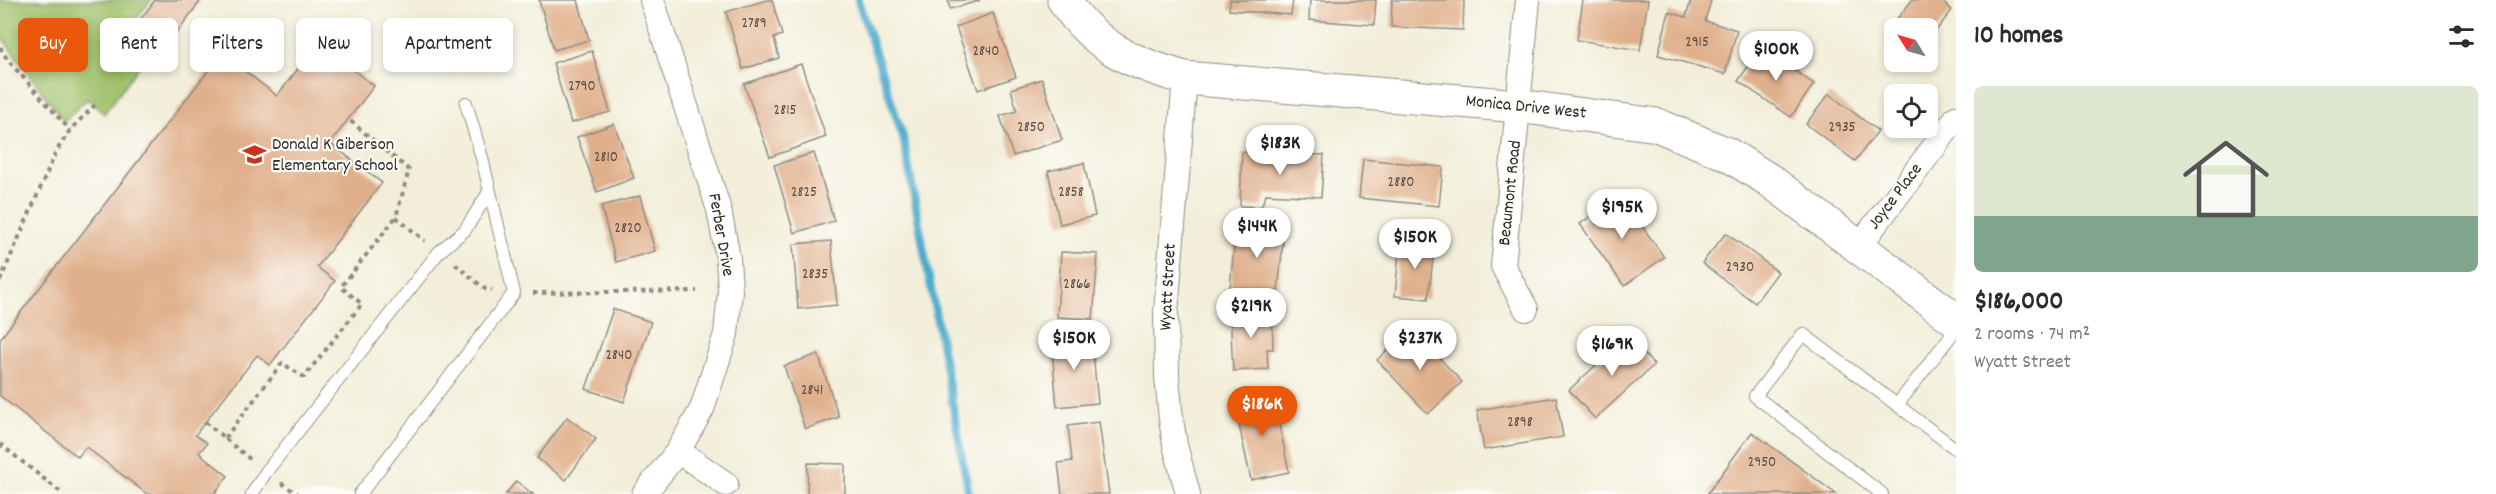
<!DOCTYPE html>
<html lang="en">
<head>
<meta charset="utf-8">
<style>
	:root { --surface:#fff; --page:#f2f2f3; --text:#2b2b33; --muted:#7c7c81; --line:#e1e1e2; --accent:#ea580c }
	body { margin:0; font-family:Dekko,sans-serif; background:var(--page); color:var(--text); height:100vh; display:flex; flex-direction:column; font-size:22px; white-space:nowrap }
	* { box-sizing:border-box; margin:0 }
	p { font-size:20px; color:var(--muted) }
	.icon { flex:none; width:33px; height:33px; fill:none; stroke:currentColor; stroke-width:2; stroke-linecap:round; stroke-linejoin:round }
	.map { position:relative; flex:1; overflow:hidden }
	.details { display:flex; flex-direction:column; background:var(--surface); width:540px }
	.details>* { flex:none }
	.banner { position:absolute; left:18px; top:18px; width:570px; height:54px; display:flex; gap:12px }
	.needle { width:39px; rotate:307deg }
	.controls { position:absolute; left:1884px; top:18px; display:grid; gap:12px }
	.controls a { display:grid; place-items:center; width:54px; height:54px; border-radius:9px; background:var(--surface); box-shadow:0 3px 9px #0003; font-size:30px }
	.price { position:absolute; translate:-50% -51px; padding:0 14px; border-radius:21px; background:#fff; color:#222; font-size:20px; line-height:39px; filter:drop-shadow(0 2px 3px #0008) }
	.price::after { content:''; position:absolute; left:50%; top:36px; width:18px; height:14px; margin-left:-9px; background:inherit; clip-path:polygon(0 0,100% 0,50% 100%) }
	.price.selected { background:var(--accent); color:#fff }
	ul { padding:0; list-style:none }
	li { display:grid; align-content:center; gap:12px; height:318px; padding:0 18px }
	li+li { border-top:2px solid var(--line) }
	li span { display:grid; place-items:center; height:186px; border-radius:9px; color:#555 }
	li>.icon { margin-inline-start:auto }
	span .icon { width:108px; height:108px; fill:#fffc; stroke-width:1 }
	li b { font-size:26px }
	h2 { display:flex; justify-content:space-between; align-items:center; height:72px; padding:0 18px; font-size:26px }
	.pill { padding:0 21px; border-radius:9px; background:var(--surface); box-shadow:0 3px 9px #0003; font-size:21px; line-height:54px }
	.pill.selected { background:var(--accent); color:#fff }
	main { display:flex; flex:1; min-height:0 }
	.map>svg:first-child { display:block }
	.green { fill:#9ebf68; stroke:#64754a; stroke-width:1.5 }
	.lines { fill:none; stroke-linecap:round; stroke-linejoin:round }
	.stream { stroke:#4daccc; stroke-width:8 }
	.building { fill:#e0b08c }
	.lane-casing { stroke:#8e8c82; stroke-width:14 }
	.street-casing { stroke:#8e8c82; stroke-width:26 }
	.secondary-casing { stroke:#8e8c82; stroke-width:35 }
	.path { stroke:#8e8c82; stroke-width:4; stroke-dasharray:4.5 4.5; stroke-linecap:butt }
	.lane { stroke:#fff; stroke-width:12 }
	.street { stroke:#fff; stroke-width:24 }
	.secondary { stroke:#fff; stroke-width:33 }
	.labels { text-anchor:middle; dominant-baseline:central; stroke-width:4.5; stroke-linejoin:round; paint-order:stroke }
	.number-label { font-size:15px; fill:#584c43 }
	.street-label { font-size:18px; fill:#2b2b2b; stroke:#fdfcf7 }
	.poi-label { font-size:18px; fill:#2b2b2b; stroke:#fdfcf7; text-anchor:start }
</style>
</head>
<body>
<main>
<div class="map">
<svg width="1956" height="494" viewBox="0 0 1956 494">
	<rect width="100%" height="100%" fill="#fdfcf7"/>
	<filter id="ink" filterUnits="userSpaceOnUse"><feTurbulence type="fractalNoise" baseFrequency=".0167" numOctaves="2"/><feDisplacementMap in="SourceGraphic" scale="12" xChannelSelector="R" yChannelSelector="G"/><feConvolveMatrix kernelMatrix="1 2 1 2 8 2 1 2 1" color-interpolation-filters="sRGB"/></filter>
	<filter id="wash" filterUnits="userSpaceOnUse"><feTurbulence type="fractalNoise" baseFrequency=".008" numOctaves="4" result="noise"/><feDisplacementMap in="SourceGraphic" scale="24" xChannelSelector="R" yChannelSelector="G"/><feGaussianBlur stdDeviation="1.35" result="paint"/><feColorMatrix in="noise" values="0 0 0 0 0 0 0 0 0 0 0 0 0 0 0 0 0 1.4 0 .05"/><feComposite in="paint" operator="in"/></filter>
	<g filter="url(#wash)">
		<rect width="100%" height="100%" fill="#f2eed9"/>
		<polygon class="green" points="0,0 151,0 119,41 144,60 104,114 87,99 64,121 0,35"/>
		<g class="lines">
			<polyline class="stream" points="858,0 903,137 969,494"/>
		</g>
		<g id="blocks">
			<g class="building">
				<polygon points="155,0 201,0 157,59 127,37"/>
				<polygon points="539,0 578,0 589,40 554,50"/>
				<polygon points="767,0 772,0 782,35 774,38 779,58 743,69 726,12"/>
				<polygon points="948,0 979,0 979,1 950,9"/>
				<polygon points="1230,0 1293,0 1291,15 1229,10"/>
				<polygon points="1310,0 1376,0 1374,25 1309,20"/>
				<polygon points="1392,0 1464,0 1463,30 1391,27"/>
				<polygon points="1583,0 1648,0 1640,50 1577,40"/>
				<polygon points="1691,0 1711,1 1705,21 1737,30 1725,74 1658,55 1669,12 1686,17"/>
				<polygon points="1912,0 1940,0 1952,10 1928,41 1928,28 1894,28 1894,41 1885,34"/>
				<polygon points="993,13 1016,77 978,90 956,27"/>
				<polygon points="318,43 374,86 330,143 382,183 317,267 335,281 270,365 257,355 195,435 207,443 199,453 228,476 214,494 147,494 86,447 78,457 0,396 0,339 222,53 277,96"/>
				<polygon points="1761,48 1814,84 1791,117 1738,81"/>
				<polygon points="592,51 610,112 571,123 553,63"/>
				<polygon points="801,64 826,137 770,157 744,84"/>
				<polygon points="1042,79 1062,140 1013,156 1000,116 1017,111 1011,89"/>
				<polygon points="1829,94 1878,131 1855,161 1806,124"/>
				<polygon points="614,124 634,178 597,192 577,137"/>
				<polygon points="1242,152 1324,155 1321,197 1266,194 1261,207 1240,206"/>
				<polygon points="814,153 834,221 794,233 774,165"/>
				<polygon points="1363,159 1443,167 1439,206 1359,198"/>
				<polygon points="1084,163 1095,216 1060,224 1048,171"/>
				<polygon points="1620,195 1664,257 1624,286 1580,224"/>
				<polygon points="640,196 655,251 616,262 601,206"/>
				<polygon points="1236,227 1284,232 1278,291 1230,287"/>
				<polygon points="1726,233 1778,272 1755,303 1702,263"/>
				<polygon points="831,241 837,305 798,309 793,244"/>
				<polygon points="1400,241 1435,244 1428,299 1395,296"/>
				<polygon points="1061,252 1098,254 1093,319 1057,317"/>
				<polygon points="613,309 651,322 624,402 586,389"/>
				<polygon points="1272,310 1273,349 1267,349 1268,369 1233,371 1230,312"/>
				<polygon points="1411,328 1462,382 1428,414 1377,360"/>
				<polygon points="1091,335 1098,403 1057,407 1051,338"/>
				<polygon points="1628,336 1654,365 1595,419 1569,390"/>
				<polygon points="818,354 839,417 805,429 784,366"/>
				<polygon points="1273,394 1289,472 1251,480 1234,402"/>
				<polygon points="1556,397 1563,437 1484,450 1477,410"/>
				<polygon points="567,417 596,439 566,480 537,458"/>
				<polygon points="1099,422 1109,494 1062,494 1058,463 1072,461 1068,426"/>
				<polygon points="1752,432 1836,494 1707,494"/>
				<polygon points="808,463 845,464 845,494 807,494"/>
				<polygon points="516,481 533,494 506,494"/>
			</g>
		</g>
	</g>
	<g filter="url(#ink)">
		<use href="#blocks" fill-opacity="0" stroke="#8e8c82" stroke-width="1.5"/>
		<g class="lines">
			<defs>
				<g id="lane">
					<polyline points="1956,329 1897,405 1956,449"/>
					<polyline points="252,494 266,472 439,252 465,230 489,192"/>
					<polyline points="360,494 514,293 482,158 466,103"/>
					<polyline points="1882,494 1755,396 1803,334 1897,405"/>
				</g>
				<g id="street">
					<polyline points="1185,78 1166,312 1167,377 1171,419 1175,445 1188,494"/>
					<polyline points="1859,246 1956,118"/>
					<polyline points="1526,309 1503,266 1528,0"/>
					<polyline points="678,451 726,484"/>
					<polyline points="644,494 678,451 702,409 726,334 730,291 728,258 719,210 652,0"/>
				</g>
				<path id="secondary" d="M1064,0C1095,48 1133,63 1185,78L1519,106L1657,125L1727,154L1769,180L1956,320"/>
			</defs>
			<use href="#lane" class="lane-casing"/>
			<use href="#street" class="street-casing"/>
			<use href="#secondary" class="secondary-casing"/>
			<g class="path">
				<polyline points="0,47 7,59 70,130"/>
				<polyline points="396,217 425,241"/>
				<polyline points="455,264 485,289 492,290"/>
				<polyline points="0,281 56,152 70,130 95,105"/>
				<polyline points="533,293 697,291"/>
				<polyline points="205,422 251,460"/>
				<polyline points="225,438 282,363 304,377 362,304 341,287 396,217 409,170 348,119"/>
				<polyline points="0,444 63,494"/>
				<polyline points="281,483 298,494"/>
			</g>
			<use href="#lane" class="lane"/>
			<use href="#street" class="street"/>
			<use href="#secondary" class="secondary"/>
		</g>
	</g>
	<defs>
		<symbol id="school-bare" viewBox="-9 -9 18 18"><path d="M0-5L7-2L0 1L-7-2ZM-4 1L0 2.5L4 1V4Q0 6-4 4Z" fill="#c8321e" stroke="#fdfcf7" stroke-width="2.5" paint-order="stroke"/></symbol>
	</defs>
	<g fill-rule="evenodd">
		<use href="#school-bare" x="238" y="138" width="33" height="33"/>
	</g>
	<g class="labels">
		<g class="number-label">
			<text x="754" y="24">2789</text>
			<text x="1697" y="43">2915</text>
			<text x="986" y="52">2840</text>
			<text x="582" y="87">2790</text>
			<text x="785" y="111">2815</text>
			<text x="1031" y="128">2850</text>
			<text x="1842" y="128">2935</text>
			<text x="606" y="158">2810</text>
			<text x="1401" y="183">2880</text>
			<text x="804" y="193">2825</text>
			<text x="1071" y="193">2858</text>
			<text x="628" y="229">2820</text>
			<text x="1740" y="268">2930</text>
			<text x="815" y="275">2835</text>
			<text x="1077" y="285">2866</text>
			<text x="619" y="356">2840</text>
			<text x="812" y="391">2841</text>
			<text x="1520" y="423">2898</text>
			<text x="1762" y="463">2950</text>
		</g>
		<g class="street-label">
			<text transform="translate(1526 108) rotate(6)">Monica Drive West</text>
			<text transform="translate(1511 193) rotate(-84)">Beaumont Road</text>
			<text transform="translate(1896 197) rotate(-53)">Joyce Place</text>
			<text transform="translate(720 235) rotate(80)">Ferber Drive</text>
			<text transform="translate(1169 287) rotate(-87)">Wyatt Street</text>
		</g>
		<g class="poi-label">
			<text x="272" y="145">Donald K Giberson<tspan x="272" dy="21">Elementary School</tspan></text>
		</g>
	</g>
</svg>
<div class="controls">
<a><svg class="needle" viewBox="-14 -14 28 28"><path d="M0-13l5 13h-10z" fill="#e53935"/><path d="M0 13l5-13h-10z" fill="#7c7c81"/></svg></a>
<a><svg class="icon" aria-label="locate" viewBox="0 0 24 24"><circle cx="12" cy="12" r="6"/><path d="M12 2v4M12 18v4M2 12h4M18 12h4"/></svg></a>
</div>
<b class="price" style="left:1776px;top:82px">$100K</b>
<b class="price" style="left:1280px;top:176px">$183K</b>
<b class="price" style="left:1622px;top:240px">$195K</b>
<b class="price" style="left:1257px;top:259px">$144K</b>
<b class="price" style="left:1415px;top:270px">$150K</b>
<b class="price" style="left:1251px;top:339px">$219K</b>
<b class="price" style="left:1074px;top:371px">$150K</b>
<b class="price" style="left:1420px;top:371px">$237K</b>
<b class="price" style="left:1612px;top:377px">$169K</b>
<b class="price selected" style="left:1262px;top:437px">$186K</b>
<div class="banner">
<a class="pill selected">Buy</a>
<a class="pill">Rent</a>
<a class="pill">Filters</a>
<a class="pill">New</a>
<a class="pill">Apartment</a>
</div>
</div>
<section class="details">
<h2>10 homes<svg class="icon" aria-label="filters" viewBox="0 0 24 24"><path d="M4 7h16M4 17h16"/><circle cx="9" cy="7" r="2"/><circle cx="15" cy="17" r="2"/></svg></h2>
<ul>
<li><span style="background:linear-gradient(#dfe7d0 70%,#7fa58c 0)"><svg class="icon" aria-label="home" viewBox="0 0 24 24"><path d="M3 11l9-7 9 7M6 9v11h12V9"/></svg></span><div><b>$186,000</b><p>2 rooms · 74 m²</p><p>Wyatt Street</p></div></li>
</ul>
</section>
</main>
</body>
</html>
